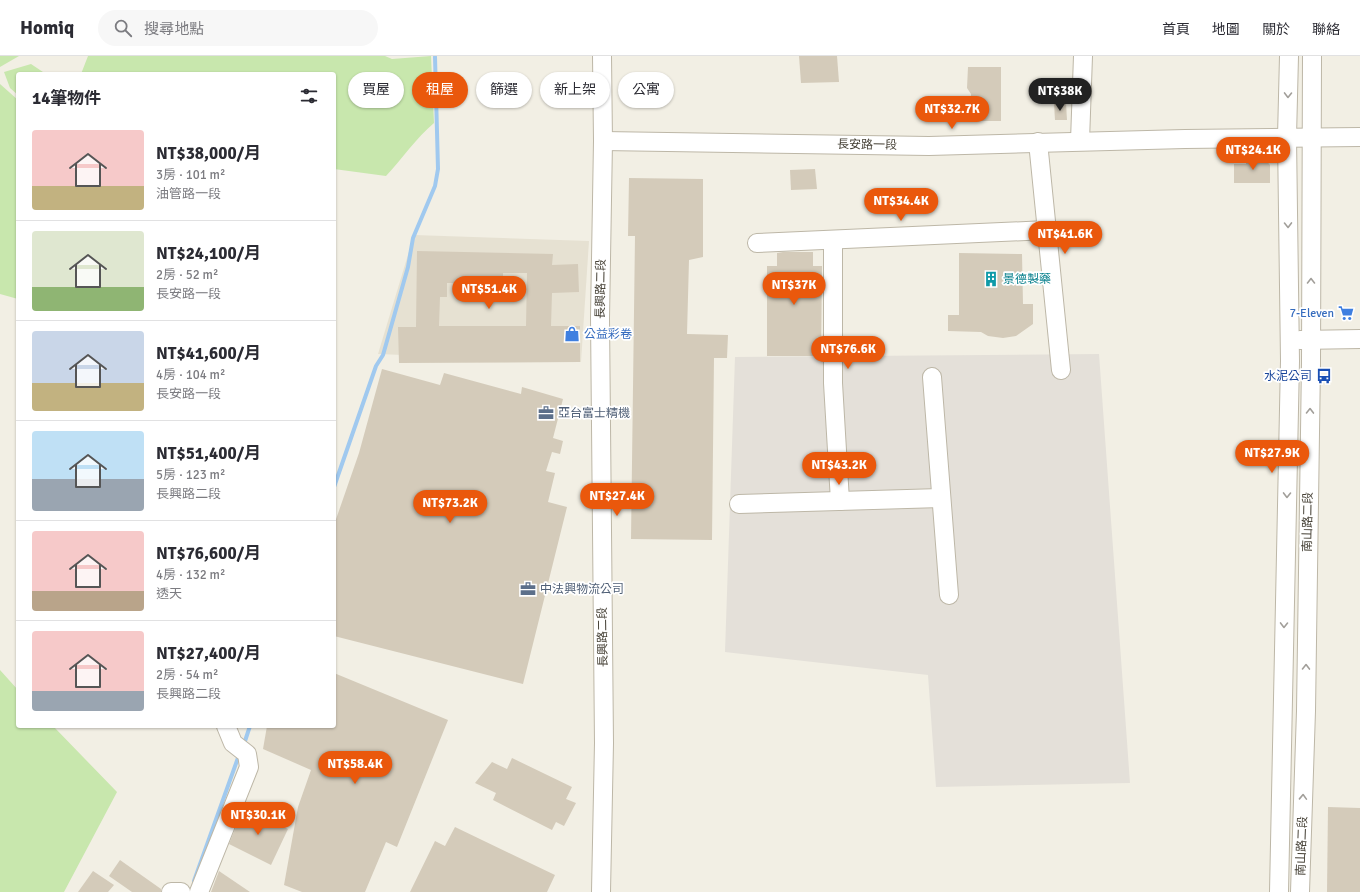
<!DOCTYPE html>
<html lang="zh-TW">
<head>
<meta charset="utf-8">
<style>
	:root { --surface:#fff; --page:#f7f7f7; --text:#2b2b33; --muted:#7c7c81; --line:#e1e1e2; --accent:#ea580c }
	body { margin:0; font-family:Signika,"Noto Sans TC",sans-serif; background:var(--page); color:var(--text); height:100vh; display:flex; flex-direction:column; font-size:15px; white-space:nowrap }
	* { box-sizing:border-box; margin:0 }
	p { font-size:13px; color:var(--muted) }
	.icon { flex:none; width:22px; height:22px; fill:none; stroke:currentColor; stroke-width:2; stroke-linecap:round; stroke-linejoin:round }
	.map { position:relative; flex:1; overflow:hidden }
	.side { position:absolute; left:16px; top:16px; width:320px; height:656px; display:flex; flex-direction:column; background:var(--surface); border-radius:4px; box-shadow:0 1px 3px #0004 }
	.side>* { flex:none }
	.top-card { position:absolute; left:348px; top:16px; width:380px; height:36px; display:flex; gap:8px }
	.price { position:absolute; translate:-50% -34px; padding:0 9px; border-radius:14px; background:var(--accent); color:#fff; font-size:13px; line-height:26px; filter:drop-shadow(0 1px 2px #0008) }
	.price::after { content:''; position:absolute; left:50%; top:24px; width:12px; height:9px; margin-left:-6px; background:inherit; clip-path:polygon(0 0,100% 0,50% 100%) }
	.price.selected { background:#222; color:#fff }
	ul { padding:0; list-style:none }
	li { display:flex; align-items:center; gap:12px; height:100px; padding:0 16px }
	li+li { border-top:1px solid var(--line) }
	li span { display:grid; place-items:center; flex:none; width:112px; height:80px; border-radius:4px; color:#555 }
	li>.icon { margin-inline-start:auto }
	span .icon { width:48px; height:48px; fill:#fffc; stroke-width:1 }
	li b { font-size:17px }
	h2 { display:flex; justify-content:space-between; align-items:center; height:48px; padding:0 16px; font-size:17px }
	.pill { padding:0 14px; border-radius:18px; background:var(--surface); box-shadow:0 1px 3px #0004; font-size:14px; line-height:36px }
	.pill.selected { background:var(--accent); color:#fff }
	header { display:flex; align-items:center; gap:24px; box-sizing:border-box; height:56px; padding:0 20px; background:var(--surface); border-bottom:1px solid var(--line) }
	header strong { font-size:19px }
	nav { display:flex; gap:22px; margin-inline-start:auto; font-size:14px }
	.search { width:280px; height:36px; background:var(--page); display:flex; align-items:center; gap:10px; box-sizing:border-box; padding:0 14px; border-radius:22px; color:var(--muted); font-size:15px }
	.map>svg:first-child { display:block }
	.residential { fill:#e6e1d2 }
	.industrial { fill:#e4e0d9 }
	.green { fill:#c8e7ad }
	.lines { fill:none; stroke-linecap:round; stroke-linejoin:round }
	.stream { stroke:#a0c9ef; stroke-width:4 }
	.building { fill:#d4cbba; fill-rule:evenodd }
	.minor-casing { stroke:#bdb7a7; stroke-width:20 }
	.minor { stroke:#fff; stroke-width:18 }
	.oneway { stroke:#a29f9a }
	.labels { text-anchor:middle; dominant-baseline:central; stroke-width:3.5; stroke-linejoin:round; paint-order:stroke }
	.street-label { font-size:12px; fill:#443f34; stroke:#fff }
	.culture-label { font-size:12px; fill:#0d838f; stroke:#fff; text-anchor:start }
	.shop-label { font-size:12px; fill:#366cbe; stroke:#fff; text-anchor:end }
	.transit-label { font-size:12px; fill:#164399; stroke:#fff; text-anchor:end }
	.service-label { font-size:12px; fill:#4e5e75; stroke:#fff; text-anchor:start }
</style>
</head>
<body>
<header>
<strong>Homiq</strong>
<div class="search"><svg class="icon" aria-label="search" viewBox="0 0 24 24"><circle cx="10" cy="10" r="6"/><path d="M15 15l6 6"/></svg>搜尋地點</div>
<nav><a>首頁</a><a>地圖</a><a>關於</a><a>聯絡</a></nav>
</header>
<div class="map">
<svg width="1360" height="836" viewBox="0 0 1360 836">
	<rect width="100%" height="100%" fill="#f2efe4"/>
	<polygon class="residential" points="414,179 589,185 581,306 378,298"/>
	<polygon class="industrial" points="1099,298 1130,727 936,731 928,619 725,596 735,301"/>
	<g class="green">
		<polygon points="0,0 19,0 0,11"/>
		<path d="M88,0H385L392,3L431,0L434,67C416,82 402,103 386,120L334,113V18H81Z"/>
		<polygon points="31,8 46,18 18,18 18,39 10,32 4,16"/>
		<polygon points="0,28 18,44 18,243 0,238"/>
		<polygon points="0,614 18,634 18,670 53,670 117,736 64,836 0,836"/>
	</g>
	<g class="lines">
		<g class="stream">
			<polyline points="334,431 376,310 383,299 408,211 413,182 435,130 438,113 435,1"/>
			<polyline points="244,688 250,670"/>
			<polyline points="194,825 239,699"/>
		</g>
	</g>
	<g class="building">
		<polygon points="799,0 837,0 839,26 801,27"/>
		<polygon points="968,11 1001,11 1001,65 971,65 971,38 967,32"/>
		<polygon points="1054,47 1066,47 1067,64 1055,64"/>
		<polygon points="1246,101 1263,101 1270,109 1270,127 1234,127 1234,108 1246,108"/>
		<polygon points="815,113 817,133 791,134 790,114"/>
		<polygon points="629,122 703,123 703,201 689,204 687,278 728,279 727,302 714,302 712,484 631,483 635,180 628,180"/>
		<path d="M417,195L553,198L552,209L578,208L579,236L552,237L551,270H580V306L399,307L398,271H416ZM503,217H527L526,270H439L440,241H447V227H474V224H503Z"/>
		<polygon points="783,196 813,196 813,210 822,210 821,300 767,300 767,210 777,210 777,197"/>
		<polygon points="959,197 1022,198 1023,248 1033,248 1033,268 1016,280 1003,282 988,280 981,276 948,275 948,259 959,259"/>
		<polygon points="382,313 440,329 444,317 521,338 522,331 563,343 553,382 563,385 560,398 552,396 546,415 555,417 548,446 567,451 523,628 334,580 334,469 359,397"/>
		<polygon points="334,617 448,664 397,791 386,786 365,836 302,836 284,829 298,751 311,714 263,693 267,670 334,670"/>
		<polygon points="512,702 572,731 566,743 576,747 564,770 556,766 552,774 493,744 496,737 475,727 492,706 507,713"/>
		<polygon points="244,751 288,773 271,809 229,788"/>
		<polygon points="1328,751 1360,752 1360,836 1327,836"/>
		<polygon points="455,771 555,819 547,836 410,836 435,785 445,790"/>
		<polygon points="120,804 161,833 161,836 132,836 109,820"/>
		<polygon points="93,815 114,829 108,836 78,836"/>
		<polygon points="219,815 250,836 211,836"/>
	</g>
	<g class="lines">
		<defs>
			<g id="minor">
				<polyline points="603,85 929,90 1185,83 1360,81"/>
				<polyline points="1080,85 1083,0"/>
				<polyline points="1038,86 1061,314"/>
				<polyline points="833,184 833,327 840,445"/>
				<polyline points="757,187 1047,174"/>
				<polyline points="1300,284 1360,283"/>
				<polyline points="932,321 949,539"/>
				<polyline points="739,448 941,442"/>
				<polyline points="171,836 181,836"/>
				<polyline points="199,836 249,711 247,698 233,687 226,670"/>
				<polyline points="601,836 604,687 600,262 603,85 602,0"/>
				<polyline points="1279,836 1290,305 1287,81 1289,0"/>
				<polyline points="1300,836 1306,655 1311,307 1312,0"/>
			</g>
		</defs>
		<use href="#minor" class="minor-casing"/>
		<use href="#minor" class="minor"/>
	</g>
	<defs><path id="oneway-chevron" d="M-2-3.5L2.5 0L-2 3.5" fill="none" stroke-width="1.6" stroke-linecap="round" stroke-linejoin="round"/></defs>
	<g class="oneway">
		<use href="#oneway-chevron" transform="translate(1288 39) rotate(91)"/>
		<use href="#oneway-chevron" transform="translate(1288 169) rotate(89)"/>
		<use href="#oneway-chevron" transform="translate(1311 225) rotate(-90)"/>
		<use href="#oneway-chevron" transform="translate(1310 355) rotate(-89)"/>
		<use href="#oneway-chevron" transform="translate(1287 439) rotate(91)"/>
		<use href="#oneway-chevron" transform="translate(1284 569) rotate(91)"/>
		<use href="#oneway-chevron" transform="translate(1306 611) rotate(-89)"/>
		<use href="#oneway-chevron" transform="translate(1303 741) rotate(-88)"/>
	</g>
	<defs>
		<symbol id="building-bare" viewBox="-9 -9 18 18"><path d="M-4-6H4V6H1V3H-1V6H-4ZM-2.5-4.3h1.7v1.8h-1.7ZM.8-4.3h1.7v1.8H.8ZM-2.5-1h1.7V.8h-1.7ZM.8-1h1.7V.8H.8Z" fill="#0f9aa8" stroke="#fff" stroke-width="2.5" paint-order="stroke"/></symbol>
		<symbol id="supermarket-bare" viewBox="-9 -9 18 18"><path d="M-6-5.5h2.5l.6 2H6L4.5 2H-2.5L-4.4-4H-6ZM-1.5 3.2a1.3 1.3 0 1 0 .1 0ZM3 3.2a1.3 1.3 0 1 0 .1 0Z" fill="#3f7fe0" stroke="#fff" stroke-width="2.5" paint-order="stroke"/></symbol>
		<symbol id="shop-bare" viewBox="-9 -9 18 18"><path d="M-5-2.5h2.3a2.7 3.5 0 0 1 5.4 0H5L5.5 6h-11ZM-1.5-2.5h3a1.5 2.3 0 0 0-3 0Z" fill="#3f7fe0" stroke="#fff" stroke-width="2.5" paint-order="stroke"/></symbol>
		<symbol id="bus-bare" viewBox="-9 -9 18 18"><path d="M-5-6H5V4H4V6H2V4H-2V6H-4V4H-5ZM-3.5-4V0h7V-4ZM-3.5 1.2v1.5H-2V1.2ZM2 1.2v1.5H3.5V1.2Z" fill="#1a4fb4" stroke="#fff" stroke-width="2.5" paint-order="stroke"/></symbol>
		<symbol id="office-bare" viewBox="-9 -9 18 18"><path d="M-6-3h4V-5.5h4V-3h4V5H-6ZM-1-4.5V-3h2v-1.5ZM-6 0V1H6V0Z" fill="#5c6f8a" stroke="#fff" stroke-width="2.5" paint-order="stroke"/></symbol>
	</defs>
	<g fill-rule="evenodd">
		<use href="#building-bare" x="980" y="212" width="22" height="22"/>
		<use href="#supermarket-bare" x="1335" y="246" width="22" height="22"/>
		<use href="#shop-bare" x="561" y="267" width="22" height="22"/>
		<use href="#bus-bare" x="1313" y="309" width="22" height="22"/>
		<use href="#office-bare" x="535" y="346" width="22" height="22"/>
		<use href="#office-bare" x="517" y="522" width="22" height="22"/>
	</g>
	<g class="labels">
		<g class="street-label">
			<text transform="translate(867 89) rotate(1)">長安路一段</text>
			<text transform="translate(601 233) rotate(-89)">長興路二段</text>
			<text transform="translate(1308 466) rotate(-89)">南山路二段</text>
			<text transform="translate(603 581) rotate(-91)">長興路二段</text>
			<text transform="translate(1302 790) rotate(-88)">南山路二段</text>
		</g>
		<g class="culture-label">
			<text x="1003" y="223">景德製藥</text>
		</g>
		<g class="shop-label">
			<text x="1334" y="257">7-Eleven</text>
			<text x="584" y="278" text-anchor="start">公益彩卷</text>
		</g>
		<g class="transit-label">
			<text x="1312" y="320">水泥公司</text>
		</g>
		<g class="service-label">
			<text x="558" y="357">亞台富士精機</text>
			<text x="540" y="533">中法興物流公司</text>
		</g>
	</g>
</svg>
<b class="price selected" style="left:1060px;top:56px">NT$38K</b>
<b class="price" style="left:952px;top:74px">NT$32.7K</b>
<b class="price" style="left:1253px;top:115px">NT$24.1K</b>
<b class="price" style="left:901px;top:166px">NT$34.4K</b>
<b class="price" style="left:1065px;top:199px">NT$41.6K</b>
<b class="price" style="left:794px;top:250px">NT$37K</b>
<b class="price" style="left:489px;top:254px">NT$51.4K</b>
<b class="price" style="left:848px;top:314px">NT$76.6K</b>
<b class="price" style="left:1272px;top:418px">NT$27.9K</b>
<b class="price" style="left:839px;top:430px">NT$43.2K</b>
<b class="price" style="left:617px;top:461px">NT$27.4K</b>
<b class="price" style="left:450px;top:468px">NT$73.2K</b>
<b class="price" style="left:355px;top:729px">NT$58.4K</b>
<b class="price" style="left:258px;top:780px">NT$30.1K</b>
<div class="top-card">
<a class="pill">買屋</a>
<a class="pill selected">租屋</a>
<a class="pill">篩選</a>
<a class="pill">新上架</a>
<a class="pill">公寓</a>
</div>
<section class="side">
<h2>14筆物件<svg class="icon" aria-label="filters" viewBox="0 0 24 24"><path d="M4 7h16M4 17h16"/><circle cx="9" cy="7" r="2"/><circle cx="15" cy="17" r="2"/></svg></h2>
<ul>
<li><span style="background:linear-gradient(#f6c9c9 70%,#c2b280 0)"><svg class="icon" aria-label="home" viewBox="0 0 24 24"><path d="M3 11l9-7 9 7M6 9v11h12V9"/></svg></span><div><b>NT$38,000/月</b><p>3房 · 101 m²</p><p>油管路一段</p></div></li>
<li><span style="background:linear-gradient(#dfe7d0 70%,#8fb573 0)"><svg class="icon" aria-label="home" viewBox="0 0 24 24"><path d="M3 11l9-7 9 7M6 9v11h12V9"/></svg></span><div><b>NT$24,100/月</b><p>2房 · 52 m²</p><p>長安路一段</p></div></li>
<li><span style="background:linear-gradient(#c9d6e8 65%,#c2b280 0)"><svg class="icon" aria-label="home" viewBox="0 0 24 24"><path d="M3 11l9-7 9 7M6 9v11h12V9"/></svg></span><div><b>NT$41,600/月</b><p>4房 · 104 m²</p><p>長安路一段</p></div></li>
<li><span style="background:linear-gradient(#bfe0f5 60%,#9aa5b1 0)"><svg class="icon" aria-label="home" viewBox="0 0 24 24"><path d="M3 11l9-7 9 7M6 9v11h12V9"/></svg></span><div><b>NT$51,400/月</b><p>5房 · 123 m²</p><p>長興路二段</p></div></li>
<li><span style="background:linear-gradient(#f6c9c9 75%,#b9a48a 0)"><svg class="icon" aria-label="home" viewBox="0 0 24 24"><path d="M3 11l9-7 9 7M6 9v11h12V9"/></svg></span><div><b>NT$76,600/月</b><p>4房 · 132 m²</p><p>透天</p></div></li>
<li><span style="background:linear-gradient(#f6c9c9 75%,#9aa5b1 0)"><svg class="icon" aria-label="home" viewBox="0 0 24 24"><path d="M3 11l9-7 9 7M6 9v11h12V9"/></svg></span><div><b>NT$27,400/月</b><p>2房 · 54 m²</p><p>長興路二段</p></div></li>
</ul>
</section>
</div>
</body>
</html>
